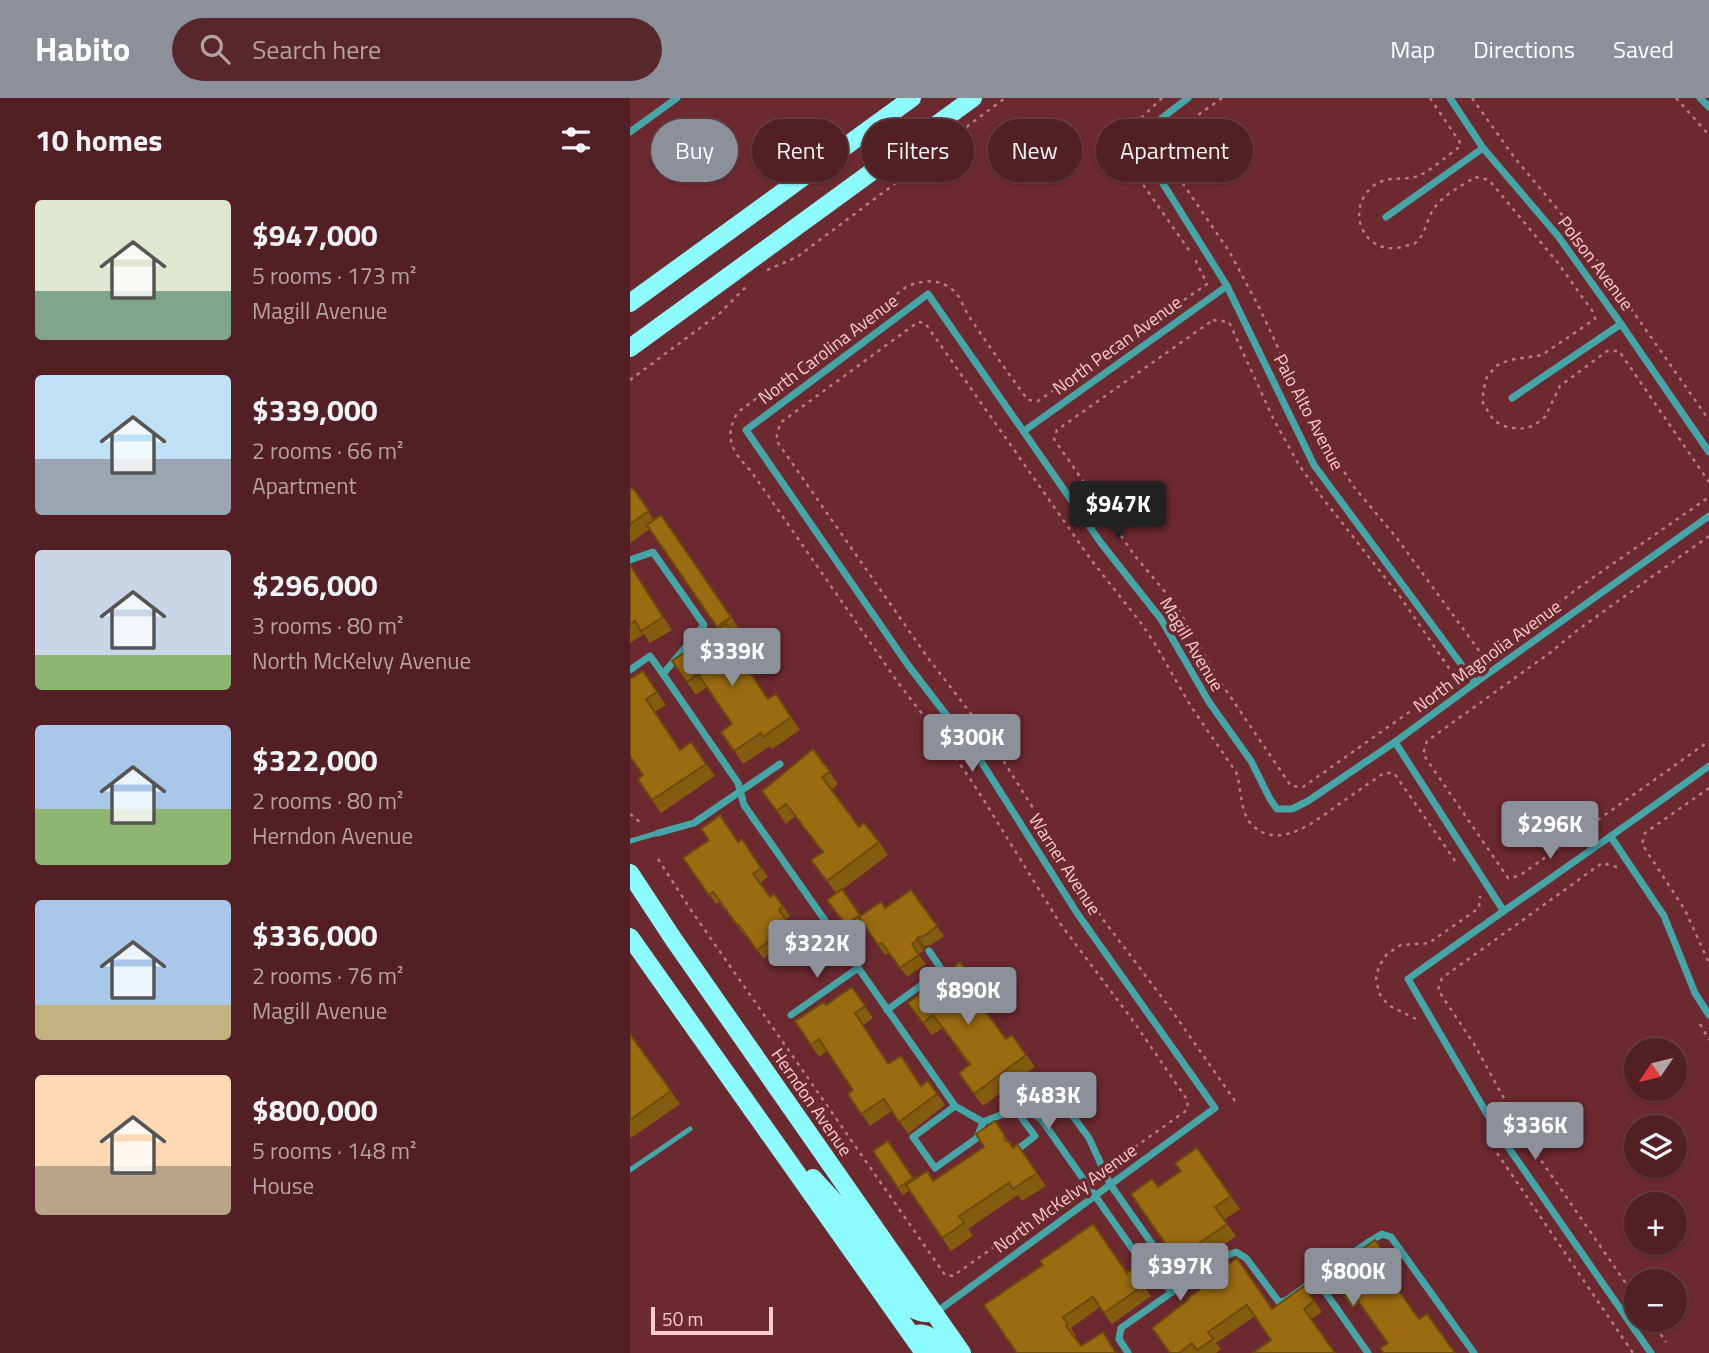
<!DOCTYPE html>
<html lang="en">
<head>
<meta charset="utf-8">
<style>
	:root { --surface:#521f24; --page:#58272c; --text:#f1f3f6; --muted:#b5a2a6; --line:#683d41; --accent:#8c9099 }
	body { margin:0; font-family:"Titillium Web",sans-serif; background:var(--page); color:var(--text); height:100vh; display:flex; flex-direction:column; font-size:26px; white-space:nowrap }
	* { box-sizing:border-box; margin:0 }
	p { font-size:23px; color:var(--muted) }
	.icon { flex:none; width:38px; height:38px; fill:none; stroke:currentColor; stroke-width:2; stroke-linecap:round; stroke-linejoin:round }
	.map { position:relative; flex:1; overflow:hidden }
	.panel { display:flex; flex-direction:column; background:var(--surface); width:630px }
	.panel>* { flex:none }
	.banner { position:absolute; left:21px; top:21px; width:665px; height:63px; display:flex; gap:14px }
	.needle { width:46px; rotate:235deg }
	.tools { position:absolute; left:994px; top:940px; display:grid; gap:14px }
	.tools a { display:grid; place-items:center; width:63px; height:63px; border-radius:50%; background:var(--surface); box-shadow:0 2px 5px #0004,0 0 0 2px var(--line); font-size:35px }
	.scale { position:absolute; left:21px; bottom:18px; width:122px; box-sizing:border-box; padding-left:7px; border:4px solid #f7cccc; border-top:0; font-size:19px; line-height:24px; white-space:nowrap; color:#f7cccc; -webkit-text-stroke:5px #6d2930; paint-order:stroke }
	.price { position:absolute; translate:-50% -60px; padding:0 16px; border-radius:7px; background:var(--accent); color:#fff; font-size:23px; line-height:46px; filter:drop-shadow(0 2px 4px #0008) }
	.price::after { content:''; position:absolute; left:50%; top:42px; width:21px; height:16px; margin-left:-10px; background:inherit; clip-path:polygon(0 0,100% 0,50% 100%) }
	.price.active { background:#222; color:#fff }
	ul { padding:0; list-style:none }
	li { display:flex; align-items:center; gap:21px; height:175px; padding:0 35px }
	li span { display:grid; place-items:center; flex:none; width:196px; height:140px; border-radius:7px; color:#555 }
	li>.icon { margin-inline-start:auto }
	span .icon { width:84px; height:84px; fill:#fffc; stroke-width:1 }
	li b { font-size:30px }
	h2 { display:flex; justify-content:space-between; align-items:center; height:84px; padding:0 35px; font-size:30px }
	.tag { padding:0 24px; border-radius:32px; background:var(--surface); box-shadow:0 2px 5px #0004,0 0 0 2px var(--line); font-size:24px; line-height:63px }
	.tag.active { background:var(--accent); color:#fff }
	header { display:flex; align-items:center; gap:42px; box-sizing:border-box; height:98px; padding:0 35px; background:var(--accent); color:#fff }
	header strong { font-size:33px }
	nav { display:flex; gap:38px; margin-inline-start:auto; font-size:24px }
	.search { width:490px; height:63px; background:var(--page); display:flex; align-items:center; gap:18px; box-sizing:border-box; padding:0 24px; border-radius:38px; color:var(--muted); font-size:26px }
	main { display:flex; flex:1; min-height:0 }
	.map>svg:first-child { display:block }
	.lines { fill:none; stroke-linecap:round; stroke-linejoin:round }
	.path { stroke:#b47d81; stroke-width:2.5; stroke-dasharray:3.5 5; stroke-linecap:butt }
	.service { stroke:#45a6a8; stroke-width:5 }
	.minor { stroke:#45a6a8; stroke-width:7 }
	.primary { stroke:#8dfcfe; stroke-width:18 }
	.wall { fill:#845c0f }
	.shaded-wall { fill:#6c4b0c }
	.building { fill:#9a6b11; stroke:#6c4b0c; stroke-width:2 }
	.labels { text-anchor:middle; dominant-baseline:central; stroke-width:7; stroke-linejoin:round; paint-order:stroke }
	.street-label { font-size:18px; fill:#f7cccc; stroke:#6d2930 }
</style>
</head>
<body>
<header>
<strong>Habito</strong>
<div class="search"><svg class="icon" aria-label="search" viewBox="0 0 24 24"><circle cx="10" cy="10" r="6"/><path d="M15 15l6 6"/></svg>Search here</div>
<nav><a>Map</a><a>Directions</a><a>Saved</a></nav>
</header>
<main>
<section class="panel">
<h2>10 homes<svg class="icon" aria-label="filters" viewBox="0 0 24 24"><path d="M4 7h16M4 17h16"/><circle cx="9" cy="7" r="2"/><circle cx="15" cy="17" r="2"/></svg></h2>
<ul>
<li><span style="background:linear-gradient(#dfe7d0 65%,#7fa58c 0)"><svg class="icon" aria-label="home" viewBox="0 0 24 24"><path d="M3 11l9-7 9 7M6 9v11h12V9"/></svg></span><div><b>$947,000</b><p>5 rooms · 173 m²</p><p>Magill Avenue</p></div></li>
<li><span style="background:linear-gradient(#bfe0f5 60%,#9aa5b1 0)"><svg class="icon" aria-label="home" viewBox="0 0 24 24"><path d="M3 11l9-7 9 7M6 9v11h12V9"/></svg></span><div><b>$339,000</b><p>2 rooms · 66 m²</p><p>Apartment</p></div></li>
<li><span style="background:linear-gradient(#c9d6e8 75%,#8fb573 0)"><svg class="icon" aria-label="home" viewBox="0 0 24 24"><path d="M3 11l9-7 9 7M6 9v11h12V9"/></svg></span><div><b>$296,000</b><p>3 rooms · 80 m²</p><p>North McKelvy Avenue</p></div></li>
<li><span style="background:linear-gradient(#a9c7e8 60%,#8fb573 0)"><svg class="icon" aria-label="home" viewBox="0 0 24 24"><path d="M3 11l9-7 9 7M6 9v11h12V9"/></svg></span><div><b>$322,000</b><p>2 rooms · 80 m²</p><p>Herndon Avenue</p></div></li>
<li><span style="background:linear-gradient(#a9c7e8 75%,#c2b280 0)"><svg class="icon" aria-label="home" viewBox="0 0 24 24"><path d="M3 11l9-7 9 7M6 9v11h12V9"/></svg></span><div><b>$336,000</b><p>2 rooms · 76 m²</p><p>Magill Avenue</p></div></li>
<li><span style="background:linear-gradient(#ffd9b3 65%,#b9a48a 0)"><svg class="icon" aria-label="home" viewBox="0 0 24 24"><path d="M3 11l9-7 9 7M6 9v11h12V9"/></svg></span><div><b>$800,000</b><p>5 rooms · 148 m²</p><p>House</p></div></li>
</ul>
</section>
<div class="map">
<svg width="1079" height="1255" viewBox="0 0 1079 1255">
	<rect width="100%" height="100%" fill="#6d2930"/>
	<g class="lines">
		<g class="path">
			<polyline points="532,0 510,21 498,50 505,75 561,155"/>
			<polyline points="592,0 540,37 533,53 538,64 599,153 630,211 665,286 697,347 724,389 766,439 853,558 860,557 951,488 1079,399"/>
			<path d="M800,0L831,46L828,50C818,57 799,74 788,78C773,83 755,77 742,89C713,115 737,161 775,148C778,147 782,147 785,145C796,137 796,122 803,112C812,97 832,88 845,79L859,82L928,165L963,214L965,221L912,257L879,262L866,268L857,279L853,293V305L864,323L877,329L890,331L903,328L915,319L930,288L977,253H989L1079,384"/>
			<polyline points="842,0 884,59 953,142 1079,322"/>
			<polyline points="1046,0 1079,37"/>
			<polyline points="137,172 167,159 314,49 339,27 375,0"/>
			<polygon points="583,222 599,224 644,322 669,367 691,398 771,500 821,573 819,586 673,689 661,688 589,582 551,516 536,495 505,458 424,341 427,332"/>
			<polyline points="0,282 90,215 116,189"/>
			<polyline points="1079,438 949,531 921,554 797,643 793,656 878,780 889,778 1079,643"/>
			<polyline points="1079,690 1015,735 1012,746 1055,812 1079,865"/>
			<polyline points="0,716 11,725"/>
			<polyline points="28,761 63,815 315,1177 323,1178 447,1090"/>
			<polyline points="987,769 972,765 812,880 808,892 844,946 897,1042 1006,1200"/>
			<polyline points="786,921 758,907 749,895 746,881 749,868 757,856 771,847 799,845 849,810 850,798"/>
			<polyline points="1070,926 1079,942"/>
			<path d="M605,1003L540,910L472,820L356,635L298,560L146,342L150,325L288,224L295,225L462,463L511,525L525,546L560,607L606,674C612,690 609,712 621,726C648,754 686,723 709,706C724,696 739,685 754,675H764L828,767"/>
			<polyline points="867,1055 1003,1255"/>
			<path d="M484,1064L557,1012L558,1003L504,924L429,824L350,696L322,654L269,586L121,373C102,354 93,339 108,314L276,189C291,182 309,180 323,192C331,199 334,211 340,220C359,248 378,275 398,302L408,303L577,186L565,161"/>
			<polyline points="1021,1222 1036,1244"/>
		</g>
		<g class="service">
			<polyline points="0,743 28,735"/>
			<polyline points="391,1009 408,1001 421,999 436,1009 442,1017"/>
			<polyline points="0,1072 60,1031"/>
		</g>
		<g class="minor">
			<polyline points="558,0 532,20 517,41 522,68 597,188 684,367 845,585"/>
			<polyline points="820,0 853,50 928,138 991,226 1079,354"/>
			<polyline points="1070,0 1079,9"/>
			<polyline points="0,34 47,0"/>
			<polyline points="756,119 853,50"/>
			<polyline points="882,300 991,226"/>
			<polyline points="394,333 597,188"/>
			<polyline points="0,462 23,454 74,527 33,576 108,685 114,707 325,1008 353,1024 391,1009 411,1021 511,1163 542,1194 527,1153 480,1086 459,1040 442,1017"/>
			<polyline points="0,572 20,558 33,576"/>
			<polyline points="765,644 873,812"/>
			<polyline points="28,735 64,725 150,666"/>
			<polyline points="981,739 1034,818 1065,895 1079,917"/>
			<polyline points="257,912 312,872 299,853"/>
			<polyline points="161,917 228,870"/>
			<polyline points="325,1008 283,1039 305,1070 347,1040 353,1024"/>
			<polyline points="385,1011 405,1038 388,1051"/>
			<polyline points="686,1181 738,1255"/>
			<polyline points="305,1215 585,1010 447,815 347,657 278,567 116,332 298,196 471,445 531,521 579,604 621,663 640,701 647,711 662,711 678,703 765,644 845,585 1079,418"/>
			<polyline points="498,1255 489,1241 491,1230 592,1159 606,1154 616,1160 649,1204 655,1203 737,1145 752,1136 761,1139 844,1255"/>
			<path d="M1021,1255L867,1033L778,881C878,809 980,740 1079,668"/>
		</g>
		<g class="primary">
			<polyline points="0,205 282,0"/>
			<polyline points="0,250 343,0"/>
			<polyline points="0,775 44,842 332,1255"/>
			<polyline points="0,839 294,1255"/>
			<path d="M183,1080L206,1105L280,1209C288,1214 294,1216 304,1215"/>
			<path d="M282,1237C298,1231 305,1243 313,1255"/>
		</g>
	</g>
	<g class="wall">
		<polygon points="3,390 24,422 31,417 108,529 101,533 119,559 113,563 138,601 146,596 170,632 142,651 140,648 113,666 91,634 102,626 77,589 66,597 42,563 88,531 20,431 0,445 0,392"/>
		<polygon points="0,467 42,532 20,545 14,536 0,545"/>
		<polygon points="13,573 36,607 25,614 50,651 61,644 85,678 31,715 8,681 13,677"/>
		<polygon points="183,651 208,686 201,692 229,729 249,744 258,757 212,792 231,818 255,810 281,792 314,838 301,847 295,848 293,853 288,856 296,866 277,879 259,854 255,857 233,825 220,834 197,802 206,795 181,762 192,754 165,718 156,726 132,693"/>
		<polygon points="112,741 138,779 130,785 140,799 153,808 160,818 156,821 167,837 134,861 116,837 115,838 89,804 86,806 53,760 109,744"/>
		<polygon points="330,864 356,898 349,904 376,941 382,937 405,969 353,1008 329,975 339,967 312,930 302,937 278,905"/>
		<polygon points="222,889 243,920 233,927 259,966 291,988 298,983 315,1007 278,1036 262,1013 240,1028 218,996 223,992 197,953 189,959 165,923 196,907"/>
		<polygon points="0,936 50,1006 1,1040 0,1038"/>
		<polygon points="374,1036 383,1050 387,1046 416,1088 392,1103 388,1097 338,1131 343,1138 321,1153 280,1092 273,1097 243,1053 258,1043 284,1082 303,1083"/>
		<polygon points="567,1050 610,1111 594,1122 606,1138 554,1175 533,1146 535,1145 528,1089 551,1073"/>
		<polygon points="745,1142 769,1176 761,1181 757,1245 729,1205 722,1210 698,1176"/>
		<polygon points="502,1171 521,1198 482,1226 470,1209 441,1230 446,1238 444,1239 451,1248 487,1255 387,1255 354,1207 497,1175"/>
		<polygon points="594,1174 642,1211 674,1188 692,1214 682,1221 641,1242 625,1218 586,1245 591,1251 586,1255 540,1255"/>
	</g>
	<g class="shaded-wall">
		<polygon points="0,467 6,476 42,532 33,519"/>
		<polygon points="288,839 295,848 293,853 286,843"/>
	</g>
	<g class="building">
		<polygon points="3,390 19,413 0,426 0,392"/>
		<polygon points="31,417 101,519 87,529 17,427"/>
		<polygon points="0,467 33,519 11,533 5,523 0,527"/>
		<polygon points="96,526 110,546 104,551 138,601 146,596 161,619 133,639 131,635 104,653 91,634 102,626 68,576 57,584 42,563"/>
		<polygon points="13,573 27,594 16,601 50,652 61,644 76,666 22,702 8,681 13,677 0,658 0,581"/>
		<polygon points="183,651 200,674 192,679 229,729 234,725 249,744 197,783 181,762 193,754 156,706 147,713 132,693"/>
		<polygon points="90,717 108,744 112,741 131,770 123,776 140,799 144,796 153,808 149,812 160,827 127,852 109,827 108,828 83,794 79,797 53,760 79,742 71,731"/>
		<polygon points="212,791 230,817 216,827 197,802"/>
		<polygon points="281,792 307,828 294,838 288,839 286,843 282,846 289,857 270,870 252,845 248,847 229,819 251,804 255,810"/>
		<polygon points="330,864 347,886 339,891 376,941 382,937 396,957 344,996 329,975 340,966 303,917 293,925 278,905"/>
		<polygon points="222,889 235,908 225,915 258,966 271,958 291,988 298,983 307,996 269,1024 254,1001 231,1016 218,996 223,992 189,941 181,947 165,923 194,904 196,907"/>
		<polygon points="0,936 41,993 0,1022"/>
		<polygon points="365,1023 374,1036 375,1042 379,1044 383,1050 387,1046 407,1075 383,1091 379,1085 329,1118 334,1125 312,1140 276,1087 297,1073 303,1083 354,1049 346,1036"/>
		<polygon points="258,1043 283,1080 268,1090 243,1053"/>
		<polygon points="567,1050 601,1098 585,1109 597,1126 545,1162 533,1146 535,1145 501,1096 522,1081 528,1089 551,1073 545,1065"/>
		<polygon points="463,1126 497,1175 502,1171 514,1187 474,1215 463,1199 433,1219 438,1227 436,1228 451,1248 473,1234 486,1255 387,1255 354,1207 413,1167 410,1163"/>
		<polygon points="745,1142 760,1163 752,1169 789,1221 797,1216 825,1255 754,1255 750,1250 758,1245 720,1192 713,1198 698,1176"/>
		<polygon points="607,1160 642,1211 674,1188 684,1203 674,1211 705,1255 623,1255 641,1242 617,1207 578,1234 583,1241 567,1252 562,1245 549,1255 540,1255 522,1230 559,1201 558,1200 594,1174 592,1171"/>
	</g>
	<g class="labels">
		<g class="street-label">
			<text transform="translate(966 165) rotate(53)">Polson Avenue</text>
			<text transform="translate(487 247) rotate(-36)">North Pecan Avenue</text>
			<text transform="translate(198 251) rotate(-37)">North Carolina Avenue</text>
			<text transform="translate(679 314) rotate(62)">Palo Alto Avenue</text>
			<text transform="translate(562 546) rotate(59)">Magill Avenue</text>
			<text transform="translate(857 558) rotate(-36)">North Magnolia Avenue</text>
			<text transform="translate(435 766) rotate(57)">Warner Avenue</text>
			<text transform="translate(182 1004) rotate(55)">Herndon Avenue</text>
			<text transform="translate(435 1100) rotate(-36)">North McKelvy Avenue</text>
		</g>
	</g>
</svg>
<div class="tools">
<a><svg class="needle" viewBox="-14 -14 28 28"><path d="M0-13l5 13h-10z" fill="#e53935"/><path d="M0 13l5-13h-10z" fill="#b5a2a6"/></svg></a>
<a><svg class="icon" aria-label="layers" viewBox="0 0 24 24"><path d="M12 4l9 5-9 5-9-5zM3 14l9 5 9-5"/></svg></a>
<a>+</a>
<a>−</a>
</div>
<div class="scale">50 m</div>
<b class="price active" style="left:488px;top:443px">$947K</b>
<b class="price" style="left:102px;top:590px">$339K</b>
<b class="price" style="left:342px;top:676px">$300K</b>
<b class="price" style="left:920px;top:763px">$296K</b>
<b class="price" style="left:187px;top:882px">$322K</b>
<b class="price" style="left:338px;top:929px">$890K</b>
<b class="price" style="left:418px;top:1034px">$483K</b>
<b class="price" style="left:905px;top:1064px">$336K</b>
<b class="price" style="left:550px;top:1205px">$397K</b>
<b class="price" style="left:723px;top:1210px">$800K</b>
<div class="banner">
<a class="tag active">Buy</a>
<a class="tag">Rent</a>
<a class="tag">Filters</a>
<a class="tag">New</a>
<a class="tag">Apartment</a>
</div>
</div>
</main>
</body>
</html>
